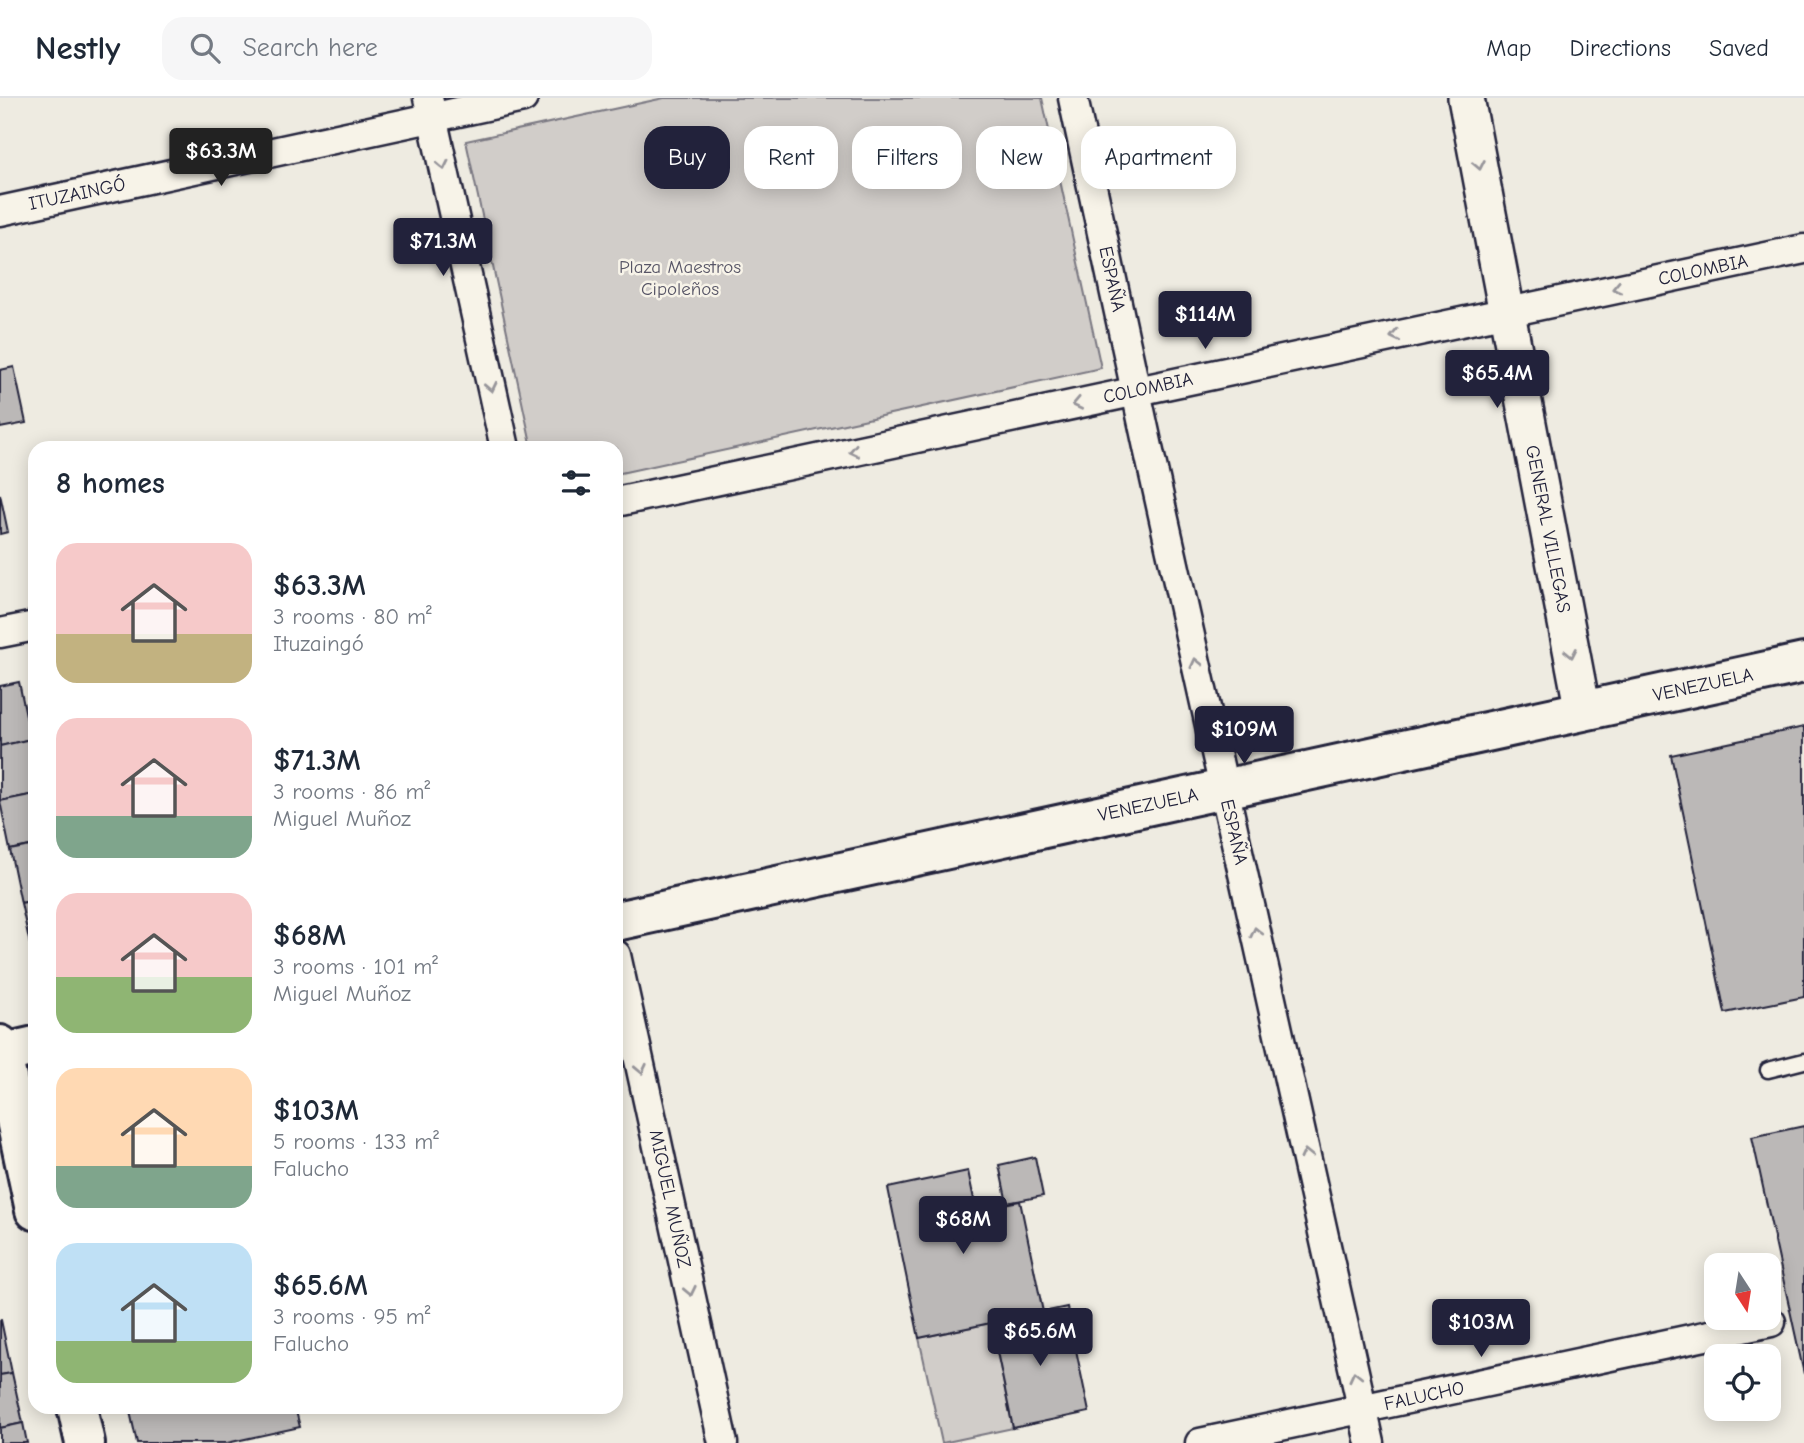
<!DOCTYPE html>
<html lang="en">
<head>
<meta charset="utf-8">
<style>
	:root { --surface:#fff; --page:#f6f6f7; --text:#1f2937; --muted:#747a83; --line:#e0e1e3; --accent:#22223b }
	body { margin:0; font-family:"Comic Neue",sans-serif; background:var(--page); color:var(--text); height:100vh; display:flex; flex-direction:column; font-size:26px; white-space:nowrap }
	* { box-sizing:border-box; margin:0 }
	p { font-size:23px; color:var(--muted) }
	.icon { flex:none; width:38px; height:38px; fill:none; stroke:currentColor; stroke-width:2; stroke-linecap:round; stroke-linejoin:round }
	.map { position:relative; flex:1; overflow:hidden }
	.side { position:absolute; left:28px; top:343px; width:595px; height:973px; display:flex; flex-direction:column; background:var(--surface); border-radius:21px; box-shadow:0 4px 18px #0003 }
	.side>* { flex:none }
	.top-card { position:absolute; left:644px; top:28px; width:665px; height:63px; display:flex; gap:14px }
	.needle { width:46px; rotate:168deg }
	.fabs { position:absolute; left:1704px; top:1155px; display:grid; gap:14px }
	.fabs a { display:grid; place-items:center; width:77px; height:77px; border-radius:14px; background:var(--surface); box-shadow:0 4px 18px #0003; font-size:35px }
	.price { position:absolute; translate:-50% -60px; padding:0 16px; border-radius:7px; background:var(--accent); color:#fff; font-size:23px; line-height:46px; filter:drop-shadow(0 2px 4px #0008) }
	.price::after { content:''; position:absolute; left:50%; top:42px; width:21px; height:16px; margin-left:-10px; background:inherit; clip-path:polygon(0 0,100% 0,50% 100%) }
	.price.active { background:#222; color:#fff }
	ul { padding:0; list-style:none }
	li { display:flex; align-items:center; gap:21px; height:175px; padding:0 28px }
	li span { display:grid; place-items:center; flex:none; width:196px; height:140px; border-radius:21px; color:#555 }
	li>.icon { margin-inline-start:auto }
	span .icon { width:84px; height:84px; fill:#fffc; stroke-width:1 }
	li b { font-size:30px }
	h2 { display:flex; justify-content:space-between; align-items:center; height:84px; padding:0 28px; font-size:30px }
	.tag { padding:0 24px; border-radius:21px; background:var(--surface); box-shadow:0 4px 18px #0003; font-size:24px; line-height:63px }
	.tag.active { background:var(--accent); color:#fff }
	header { display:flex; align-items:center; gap:42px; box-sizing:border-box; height:98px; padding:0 35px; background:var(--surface); border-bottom:2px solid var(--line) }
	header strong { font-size:33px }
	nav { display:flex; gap:38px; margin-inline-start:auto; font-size:24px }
	.search { width:490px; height:63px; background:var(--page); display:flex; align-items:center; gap:18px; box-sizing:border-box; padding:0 24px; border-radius:21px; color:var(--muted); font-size:26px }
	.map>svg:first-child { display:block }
	.green { fill:#d1cdc9; stroke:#7a7882; stroke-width:2 }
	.building { fill:#bbb8b7; stroke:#22223b; stroke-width:2 }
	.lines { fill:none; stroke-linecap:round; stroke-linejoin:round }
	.service-casing { stroke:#22223b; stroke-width:19 }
	.minor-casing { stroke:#22223b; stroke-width:33 }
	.tertiary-casing { stroke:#22223b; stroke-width:40 }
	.secondary-casing { stroke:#22223b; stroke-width:44 }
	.service { stroke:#f7f3e8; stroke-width:14 }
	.minor { stroke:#f7f3e8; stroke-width:28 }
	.tertiary { stroke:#f7f3e8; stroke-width:35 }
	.secondary { stroke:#f7f3e8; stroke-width:38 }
	.oneway { stroke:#97959a }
	.labels { text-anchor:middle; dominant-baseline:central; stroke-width:5; stroke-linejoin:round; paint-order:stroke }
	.street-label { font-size:19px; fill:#22223b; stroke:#f7f3e8 }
	.park-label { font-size:19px; fill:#575566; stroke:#f7f3e8 }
</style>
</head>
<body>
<header>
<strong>Nestly</strong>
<div class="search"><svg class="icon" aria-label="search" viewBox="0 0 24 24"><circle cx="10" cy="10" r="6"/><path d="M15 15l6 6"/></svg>Search here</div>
<nav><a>Map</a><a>Directions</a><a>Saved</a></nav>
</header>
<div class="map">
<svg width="1804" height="1345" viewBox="0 0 1804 1345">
	<rect width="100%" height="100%" fill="#eeebe1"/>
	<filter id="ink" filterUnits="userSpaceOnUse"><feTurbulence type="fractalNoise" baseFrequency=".0143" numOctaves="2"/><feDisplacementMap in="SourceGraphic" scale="14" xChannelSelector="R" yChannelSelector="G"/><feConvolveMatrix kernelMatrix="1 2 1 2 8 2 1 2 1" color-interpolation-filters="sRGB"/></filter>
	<g filter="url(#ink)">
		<g class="green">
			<polygon points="664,0 1042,0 1101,270 616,376 616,350 532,350 466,43"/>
			<polygon points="991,1225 1013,1330 942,1345 919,1240"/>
		</g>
		<g class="building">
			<polygon points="14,269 26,325 0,330 0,272"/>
			<polygon points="0,396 8,434 0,436"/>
			<polygon points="19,584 31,641 0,648 0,588"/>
			<polygon points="1804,629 1804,899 1725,915 1671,657"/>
			<polygon points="35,640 35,696 0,703 0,648"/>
			<polygon points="35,696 35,747 10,752 0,703"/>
			<polygon points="35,747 35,802 21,805 10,752"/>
			<polygon points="35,802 35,850 31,851 21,805"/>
			<polygon points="1804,1028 1804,1276 1752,1039"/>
			<polygon points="1035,1059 1043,1098 1007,1105 999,1067"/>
			<polygon points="968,1073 976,1111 1020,1103 1043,1214 919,1240 888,1090"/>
			<polygon points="1067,1209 1089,1314 1013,1330 991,1225"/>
			<polygon points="1,1222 12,1275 0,1277 0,1223"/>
			<polygon points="12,1275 23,1325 0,1330 0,1277"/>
			<polygon points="129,1309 295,1309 300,1329 227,1345 137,1345"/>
			<polygon points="23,1325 27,1345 0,1345 0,1330"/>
		</g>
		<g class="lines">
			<defs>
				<polyline id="service" points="1768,972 1804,963"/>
				<g id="minor">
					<polyline points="428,0 505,350"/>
					<polyline points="1073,0 1149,354 1370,1345"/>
					<polyline points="0,113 523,0"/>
					<polyline points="616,404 1804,151"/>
					<polyline points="0,535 35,528"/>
					<polyline points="616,857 723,1345"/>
					<polyline points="1200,1345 1771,1224"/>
				</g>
				<polyline id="tertiary" points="1466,0 1583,614"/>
				<g id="secondary">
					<polyline points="616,823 1804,565"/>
					<polyline points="0,947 35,1112"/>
					<polyline points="0,956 35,948"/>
					<polyline points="77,1309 85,1345"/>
				</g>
			</defs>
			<use href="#service" class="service-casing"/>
			<use href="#minor" class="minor-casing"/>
			<use href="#tertiary" class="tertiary-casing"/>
			<use href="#secondary" class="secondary-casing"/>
			<use href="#service" class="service"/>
			<use href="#minor" class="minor"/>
			<use href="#tertiary" class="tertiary"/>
			<use href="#secondary" class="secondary"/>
		</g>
		<defs><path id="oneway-chevron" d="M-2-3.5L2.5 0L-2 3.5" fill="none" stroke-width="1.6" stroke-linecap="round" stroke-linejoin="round" transform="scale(1.75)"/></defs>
		<g class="oneway">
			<use href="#oneway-chevron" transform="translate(443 67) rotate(78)"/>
			<use href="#oneway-chevron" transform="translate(1479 67) rotate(79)"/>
			<use href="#oneway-chevron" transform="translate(1617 190) rotate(168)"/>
			<use href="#oneway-chevron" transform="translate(1395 238) rotate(168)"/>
			<use href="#oneway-chevron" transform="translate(491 289) rotate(78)"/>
			<use href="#oneway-chevron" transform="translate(1077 306) rotate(168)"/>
			<use href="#oneway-chevron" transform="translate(854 353) rotate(168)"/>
			<use href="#oneway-chevron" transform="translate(1571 555) rotate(79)"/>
			<use href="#oneway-chevron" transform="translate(1196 565) rotate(-103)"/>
			<use href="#oneway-chevron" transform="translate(1256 834) rotate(-103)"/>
			<use href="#oneway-chevron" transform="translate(641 971) rotate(78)"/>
			<use href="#oneway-chevron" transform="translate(1306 1056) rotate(-103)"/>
			<use href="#oneway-chevron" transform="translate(690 1193) rotate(78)"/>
			<use href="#oneway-chevron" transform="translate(1355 1278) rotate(-103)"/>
		</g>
	</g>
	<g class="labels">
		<g class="street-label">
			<text transform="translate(77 96) rotate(-12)">ITUZAINGÓ</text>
			<text transform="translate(1703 172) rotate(-12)">COLOMBIA</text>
			<text transform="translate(1112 181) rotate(78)">ESPAÑA</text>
			<text transform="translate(1148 290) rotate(-12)">COLOMBIA</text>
			<text transform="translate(1548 431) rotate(79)">GENERAL VILLEGAS</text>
			<text transform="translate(1703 587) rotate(-12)">VENEZUELA</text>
			<text transform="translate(1148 707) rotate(-12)">VENEZUELA</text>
			<text transform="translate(1234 734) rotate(77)">ESPAÑA</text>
			<text transform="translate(670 1101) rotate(78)">MIGUEL MUÑOZ</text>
			<text transform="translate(1424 1298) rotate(-12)">FALUCHO</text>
		</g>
		<g class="park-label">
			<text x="680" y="169">Plaza Maestros<tspan x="680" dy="22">Cipoleños</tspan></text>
		</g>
	</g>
</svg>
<div class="fabs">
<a><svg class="needle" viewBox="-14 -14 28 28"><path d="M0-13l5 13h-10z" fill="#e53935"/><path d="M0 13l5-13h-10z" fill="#747a83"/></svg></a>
<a><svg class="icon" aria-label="locate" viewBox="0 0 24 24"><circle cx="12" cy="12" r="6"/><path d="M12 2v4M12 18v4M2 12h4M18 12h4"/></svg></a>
</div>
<b class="price active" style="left:221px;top:90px">$63.3M</b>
<b class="price" style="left:443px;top:180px">$71.3M</b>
<b class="price" style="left:1205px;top:253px">$114M</b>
<b class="price" style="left:1497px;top:312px">$65.4M</b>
<b class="price" style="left:1244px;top:668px">$109M</b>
<b class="price" style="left:963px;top:1158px">$68M</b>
<b class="price" style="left:1481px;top:1261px">$103M</b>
<b class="price" style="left:1040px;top:1270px">$65.6M</b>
<div class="top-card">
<a class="tag active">Buy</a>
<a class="tag">Rent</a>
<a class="tag">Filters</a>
<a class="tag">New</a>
<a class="tag">Apartment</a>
</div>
<section class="side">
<h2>8 homes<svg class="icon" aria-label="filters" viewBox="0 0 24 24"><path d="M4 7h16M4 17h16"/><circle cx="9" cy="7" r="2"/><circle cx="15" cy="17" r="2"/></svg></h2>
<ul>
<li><span style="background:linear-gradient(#f6c9c9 65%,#c2b280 0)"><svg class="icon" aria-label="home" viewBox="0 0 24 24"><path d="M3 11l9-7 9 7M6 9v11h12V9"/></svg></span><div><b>$63.3M</b><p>3 rooms · 80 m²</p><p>Ituzaingó</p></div></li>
<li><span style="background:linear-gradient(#f6c9c9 70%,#7fa58c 0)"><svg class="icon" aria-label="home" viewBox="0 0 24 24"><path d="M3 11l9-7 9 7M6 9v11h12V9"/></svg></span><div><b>$71.3M</b><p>3 rooms · 86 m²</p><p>Miguel Muñoz</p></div></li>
<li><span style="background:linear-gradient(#f6c9c9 60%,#8fb573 0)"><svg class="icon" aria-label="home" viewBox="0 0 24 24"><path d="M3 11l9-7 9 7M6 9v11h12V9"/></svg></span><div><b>$68M</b><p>3 rooms · 101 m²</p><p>Miguel Muñoz</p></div></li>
<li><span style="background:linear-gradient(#ffd9b3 70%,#7fa58c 0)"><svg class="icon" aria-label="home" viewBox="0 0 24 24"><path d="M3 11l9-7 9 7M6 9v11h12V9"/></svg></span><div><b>$103M</b><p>5 rooms · 133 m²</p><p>Falucho</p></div></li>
<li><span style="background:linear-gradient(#bfe0f5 70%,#8fb573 0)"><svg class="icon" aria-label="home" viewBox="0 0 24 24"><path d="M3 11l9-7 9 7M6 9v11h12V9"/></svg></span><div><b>$65.6M</b><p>3 rooms · 95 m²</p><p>Falucho</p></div></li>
</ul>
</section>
</div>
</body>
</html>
